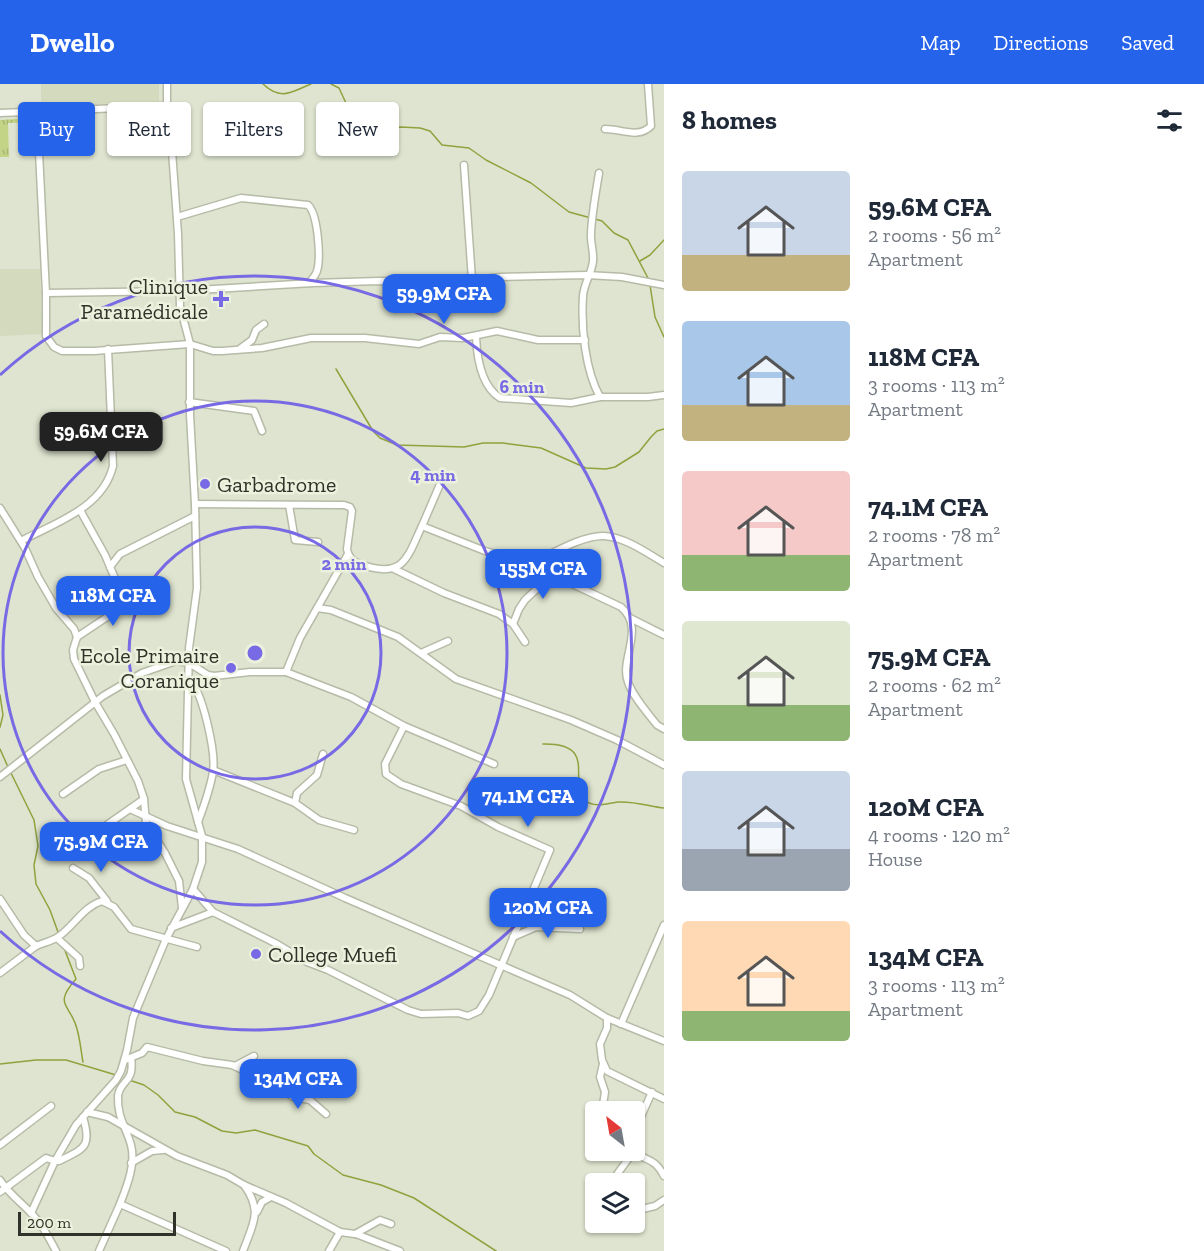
<!DOCTYPE html>
<html lang="en">
<head>
<meta charset="utf-8">
<style>
	:root { --surface:#fff; --page:#f2f2f3; --text:#1f2937; --muted:#747a83; --accent:#2563eb }
	body { margin:0; font-family:"Zilla Slab",serif; background:var(--page); color:var(--text); height:100vh; display:flex; flex-direction:column; font-size:22px; white-space:nowrap }
	* { box-sizing:border-box; margin:0 }
	p { font-size:20px; color:var(--muted) }
	.icon { flex:none; width:33px; height:33px; fill:none; stroke:currentColor; stroke-width:2; stroke-linecap:round; stroke-linejoin:round }
	.map { position:relative; flex:1; overflow:hidden }
	.details { display:flex; flex-direction:column; background:var(--surface); width:540px }
	.details>* { flex:none }
	.top-card { position:absolute; left:18px; top:18px; width:555px; height:54px; display:flex; gap:12px }
	.needle { width:39px; rotate:329deg }
	.tools { position:absolute; left:585px; top:1017px; display:grid; gap:12px }
	.tools a { display:grid; place-items:center; width:60px; height:60px; border-radius:6px; background:var(--surface); box-shadow:0 2px 4px #0004; font-size:30px }
	.scale { position:absolute; left:18px; bottom:15px; width:158px; box-sizing:border-box; padding-left:6px; border:3px solid #303229; border-top:0; font-size:16px; line-height:21px; white-space:nowrap; color:#303229; -webkit-text-stroke:4px #ebf1dc; paint-order:stroke }
	.price { position:absolute; translate:-50% -51px; padding:0 14px; border-radius:12px; background:var(--accent); color:#fff; font-size:20px; line-height:39px; filter:drop-shadow(0 2px 3px #0008) }
	.price::after { content:''; position:absolute; left:50%; top:36px; width:18px; height:14px; margin-left:-9px; background:inherit; clip-path:polygon(0 0,100% 0,50% 100%) }
	.price.active { background:#222; color:#fff }
	ul { padding:0; list-style:none }
	li { display:flex; align-items:center; gap:18px; height:150px; padding:0 18px }
	li span { display:grid; place-items:center; flex:none; width:168px; height:120px; border-radius:6px; color:#555 }
	li>.icon { margin-inline-start:auto }
	span .icon { width:72px; height:72px; fill:#fffc; stroke-width:1 }
	li b { font-size:26px }
	h2 { display:flex; justify-content:space-between; align-items:center; height:72px; padding:0 18px; font-size:26px }
	.tag { padding:0 21px; border-radius:6px; background:var(--surface); box-shadow:0 2px 4px #0004; font-size:21px; line-height:54px }
	.tag.active { background:var(--accent); color:#fff }
	header { display:flex; align-items:center; gap:36px; box-sizing:border-box; height:84px; padding:0 30px; background:var(--accent); color:#fff }
	header strong { font-size:28px }
	nav { display:flex; gap:33px; margin-inline-start:auto; font-size:21px }
	main { display:flex; flex:1; min-height:0 }
	.map>svg:first-child { display:block }
	.built { fill:#d3dabe }
	.grass { fill:url(#grass-tufts) }
	.lines { fill:none; stroke-linecap:round; stroke-linejoin:round }
	.stream { stroke:#8fa23d; stroke-width:1.5 }
	.minor-casing { stroke:#b6bba7; stroke-width:9 }
	.minor { stroke:#fff; stroke-width:6 }
	.ring { fill:none; stroke:#7869e4; stroke-width:3 }
	.poi-dot { fill:#7869e4; stroke:#ebf1dc; stroke-width:2 }
	.labels { text-anchor:middle; dominant-baseline:central; stroke-width:5; stroke-linejoin:round; paint-order:stroke }
	.poi-label { font-size:22px; fill:#303229; stroke:#ebf1dc; text-anchor:end }
	.centre { fill:#7869e4; stroke:#ebf1dc; stroke-width:3 }
	.ring-label { font-size:18px; text-anchor:middle; font-weight:bold; fill:#7869e4; stroke:#ebf1dc; stroke-width:5; stroke-linejoin:round; paint-order:stroke }
</style>
</head>
<body>
<header>
<strong>Dwello</strong>
<nav><a>Map</a><a>Directions</a><a>Saved</a></nav>
</header>
<main>
<div class="map">
<svg width="664" height="1167" viewBox="0 0 664 1167">
	<defs>
		<pattern id="grass-tufts" width="24" height="20" patternUnits="userSpaceOnUse" patternTransform="scale(1.5)"><rect width="24" height="20" fill="#c3d486"/><path d="M3 7l-1-3M5 7V3M7 7l1-3M15 17l-1-3M17 17v-4M19 17l1-3" fill="none" stroke="#a8b674"/></pattern>
	</defs>
	<rect width="100%" height="100%" fill="#dee4cf"/>
	<g class="built">
		<polygon points="41,0 159,0 159,18 41,22"/>
		<polygon points="0,185 40,185 42,250 0,252"/>
	</g>
	<polygon class="grass" points="32,34 32,38 8,39 9,73 0,73 0,36"/>
	<g class="lines">
		<g class="stream">
			<path d="M263,0C281,17 291,8 311,0"/>
			<polyline points="331,0 339,4 351,30 364,43 373,47 401,43 420,44 430,47 442,61 469,64 486,76 531,99 569,128 591,134"/>
			<polyline points="595,135 602,137 614,149 628,156 649,196"/>
			<polyline points="640,177 650,171 664,156"/>
			<polyline points="650,201 655,233 664,253"/>
			<polyline points="336,285 373,347 380,354 397,361 464,363 483,359 503,359 541,364 586,384 606,385 615,383 639,368 651,353 657,347 664,345"/>
			<polyline points="0,611 3,631 0,643"/>
			<path d="M543,660C600,659 566,698 586,717C594,724 608,719 618,718C633,717 649,722 664,724"/>
			<polyline points="0,665 8,683"/>
			<polyline points="10,687 34,736 38,762 34,781 36,800 50,826 58,848"/>
			<path d="M64,864L76,895C52,922 71,920 77,945C80,955 81,967 83,978"/>
			<polyline points="0,980 36,976 66,976 116,991"/>
			<polyline points="129,996 144,1001 158,1011 175,1028 195,1033 222,1047 236,1049 255,1046 308,1062 314,1070 343,1091 381,1101 414,1114 496,1167"/>
		</g>
		<defs>
			<g id="minor">
				<polyline points="37,28 46,209 46,252 54,263 62,267 94,267 190,260 213,267 222,267 262,264 311,254 365,254 419,260 440,253 463,254 497,247 538,256 585,256"/>
				<polyline points="0,29 167,22"/>
				<path d="M605,45C622,45 638,55 651,42L648,0"/>
				<polyline points="464,81 472,196"/>
				<path d="M599,89C596,108 592,129 591,149C590,158 594,167 593,177C592,189 584,199 583,212C581,243 585,286 600,313"/>
				<path d="M177,133L241,114L308,121C318,130 321,174 317,187C316,191 312,195 309,199"/>
				<polyline points="46,209 180,207 313,199 379,197 449,199 501,193 587,191 622,193 664,201"/>
				<path d="M476,253C477,274 481,302 500,314L571,319L600,313H648L664,311"/>
				<polyline points="241,264 252,256 256,246 264,240"/>
				<polyline points="189,318 254,327 262,347"/>
				<path d="M444,391L422,442L485,467L530,480L621,523C646,544 619,576 628,598C633,613 647,628 657,641L664,645"/>
				<path d="M195,420L344,421L350,423L352,427L347,465C349,476 356,479 366,482C405,494 408,471 422,442"/>
				<polyline points="289,421 295,456 318,458"/>
				<polyline points="0,424 25,464 38,493 56,524 74,545 77,553 73,566 74,575 95,618 114,650 138,697 144,715 146,739 165,769 179,797 182,824"/>
				<path d="M21,457C55,439 103,424 113,382L108,265"/>
				<path d="M530,480C550,471 582,451 604,452C625,453 647,469 664,479"/>
				<polyline points="110,483 120,470 195,432"/>
				<polyline points="394,485 444,509 499,530 513,540 525,558"/>
				<polyline points="317,524 331,526 398,553 456,595 571,636 617,656 664,681"/>
				<polyline points="630,534 664,551"/>
				<polyline points="513,540 519,525 525,516 543,499 544,487"/>
				<polyline points="77,553 122,523 125,518 105,471 80,426"/>
				<polyline points="421,569 448,557"/>
				<polyline points="286,588 300,554 348,470"/>
				<path d="M189,595C203,608 216,669 213,688C210,705 204,722 198,738"/>
				<polyline points="213,686 295,719 319,736 354,746"/>
				<polyline points="0,693 103,612 142,589 176,577 189,579 208,591 214,592 250,588 286,588 351,613 404,642 494,680"/>
				<polyline points="63,710 99,685 127,676"/>
				<polyline points="295,719 297,709 317,691 323,670"/>
				<polyline points="130,725 167,742 238,765 345,814 570,911 607,934 664,957"/>
				<polyline points="101,745 144,715"/>
				<polyline points="73,784 89,794 107,817"/>
				<polyline points="193,805 213,828"/>
				<path d="M0,815L24,851L36,862C43,859 52,857 58,853C74,842 83,823 102,817L114,823L131,845L197,863"/>
				<polyline points="171,844 213,828 277,860 307,878 328,886 408,926 421,930 458,929 468,932 479,927 489,911 550,766 498,743 461,722 401,700 386,690 385,680 404,642"/>
				<polyline points="513,853 536,843 580,845"/>
				<polyline points="57,854 79,874 80,882"/>
				<polyline points="0,889 36,862"/>
				<polyline points="607,934 607,944 600,960 602,976 607,987 664,1015"/>
				<polyline points="621,940 664,841"/>
				<polyline points="125,976 142,969 147,963 203,977 232,981 281,1004 293,1013 310,1016 326,1030"/>
				<polyline points="235,982 254,972"/>
				<polyline points="87,1028 108,1033 177,1072 227,1091 244,1101 286,1119 340,1148 355,1150 380,1136 391,1140"/>
				<polyline points="600,1028 603,1021 605,1008 600,993 603,980"/>
				<polyline points="596,1033 592,1039 590,1050 596,1058"/>
				<polyline points="634,1048 652,1008"/>
				<polyline points="0,1061 51,1022"/>
				<path d="M634,1066C645,1079 653,1071 664,1092"/>
				<polyline points="131,1079 152,1067 163,1066"/>
				<path d="M0,1096C9,1110 22,1119 33,1131C43,1141 49,1154 56,1167"/>
				<polyline points="610,1100 634,1067"/>
				<path d="M0,1108L46,1074L55,1077H59C85,1064 92,1063 83,1033"/>
				<path d="M120,1120C127,1102 136,1080 131,1061C126,1043 117,1033 118,1012C120,995 135,1000 131,974"/>
				<polyline points="634,1127 655,1122 664,1116"/>
				<polyline points="257,1128 262,1118 271,1113"/>
				<polyline points="31,1129 55,1077 76,1041 116,996 121,987 127,966 133,934 166,855 193,805 202,778 202,752 186,695 189,564 197,504 195,420 190,331 190,260 180,222 178,150 171,53 167,22 167,0"/>
				<polyline points="356,1150 400,1167"/>
				<polyline points="99,1167 120,1120 226,1167"/>
				<path d="M243,1167C253,1140 263,1127 244,1101"/>
				<polyline points="329,1167 340,1148"/>
			</g>
		</defs>
		<use href="#minor" class="minor-casing"/>
		<use href="#minor" class="minor"/>
	</g>
	<g class="ring">
		<circle cx="255" cy="569" r="126"/>
		<circle cx="255" cy="569" r="252"/>
		<path d="M0 291A377 377 0 1 1 0 847"/>
	</g>
	<g class="poi-dot">
		<path d="M218 206h6v6h6v6h-6v6h-6v-6h-6v-6h6z"/>
		<circle cx="205" cy="400" r="6"/>
		<circle cx="231" cy="584" r="6"/>
		<circle cx="256" cy="870" r="6"/>
	</g>
	<g class="labels">
		<g class="poi-label">
			<text x="208" y="202">Clinique<tspan x="208" dy="25">Paramédicale</tspan></text>
			<text x="217" y="400" text-anchor="start">Garbadrome</text>
			<text x="219" y="571">Ecole Primaire<tspan x="219" dy="25">Coranique</tspan></text>
			<text x="268" y="870" text-anchor="start">College Muefi</text>
		</g>
	</g>
	<circle cx="255" cy="569" r="9" class="centre"/>
	<g class="ring-label">
		<text x="522" y="309">6 min</text>
		<text x="433" y="397">4 min</text>
		<text x="344" y="486">2 min</text>
	</g>
</svg>
<div class="tools">
<a><svg class="needle" viewBox="-14 -14 28 28"><path d="M0-13l5 13h-10z" fill="#e53935"/><path d="M0 13l5-13h-10z" fill="#747a83"/></svg></a>
<a><svg class="icon" aria-label="layers" viewBox="0 0 24 24"><path d="M12 4l9 5-9 5-9-5zM3 14l9 5 9-5"/></svg></a>
</div>
<div class="scale">200 m</div>
<b class="price" style="left:444px;top:241px">59.9M CFA</b>
<b class="price active" style="left:101px;top:379px">59.6M CFA</b>
<b class="price" style="left:543px;top:516px">155M CFA</b>
<b class="price" style="left:113px;top:543px">118M CFA</b>
<b class="price" style="left:528px;top:744px">74.1M CFA</b>
<b class="price" style="left:101px;top:789px">75.9M CFA</b>
<b class="price" style="left:548px;top:855px">120M CFA</b>
<b class="price" style="left:298px;top:1026px">134M CFA</b>
<div class="top-card">
<a class="tag active">Buy</a>
<a class="tag">Rent</a>
<a class="tag">Filters</a>
<a class="tag">New</a>
</div>
</div>
<section class="details">
<h2>8 homes<svg class="icon" aria-label="filters" viewBox="0 0 24 24"><path d="M4 7h16M4 17h16"/><circle cx="9" cy="7" r="2"/><circle cx="15" cy="17" r="2"/></svg></h2>
<ul>
<li><span style="background:linear-gradient(#c9d6e8 70%,#c2b280 0)"><svg class="icon" aria-label="home" viewBox="0 0 24 24"><path d="M3 11l9-7 9 7M6 9v11h12V9"/></svg></span><div><b>59.6M CFA</b><p>2 rooms · 56 m²</p><p>Apartment</p></div></li>
<li><span style="background:linear-gradient(#a9c7e8 70%,#c2b280 0)"><svg class="icon" aria-label="home" viewBox="0 0 24 24"><path d="M3 11l9-7 9 7M6 9v11h12V9"/></svg></span><div><b>118M CFA</b><p>3 rooms · 113 m²</p><p>Apartment</p></div></li>
<li><span style="background:linear-gradient(#f6c9c9 70%,#8fb573 0)"><svg class="icon" aria-label="home" viewBox="0 0 24 24"><path d="M3 11l9-7 9 7M6 9v11h12V9"/></svg></span><div><b>74.1M CFA</b><p>2 rooms · 78 m²</p><p>Apartment</p></div></li>
<li><span style="background:linear-gradient(#dfe7d0 70%,#8fb573 0)"><svg class="icon" aria-label="home" viewBox="0 0 24 24"><path d="M3 11l9-7 9 7M6 9v11h12V9"/></svg></span><div><b>75.9M CFA</b><p>2 rooms · 62 m²</p><p>Apartment</p></div></li>
<li><span style="background:linear-gradient(#c9d6e8 65%,#9aa5b1 0)"><svg class="icon" aria-label="home" viewBox="0 0 24 24"><path d="M3 11l9-7 9 7M6 9v11h12V9"/></svg></span><div><b>120M CFA</b><p>4 rooms · 120 m²</p><p>House</p></div></li>
<li><span style="background:linear-gradient(#ffd9b3 75%,#8fb573 0)"><svg class="icon" aria-label="home" viewBox="0 0 24 24"><path d="M3 11l9-7 9 7M6 9v11h12V9"/></svg></span><div><b>134M CFA</b><p>3 rooms · 113 m²</p><p>Apartment</p></div></li>
</ul>
</section>
</main>
</body>
</html>
